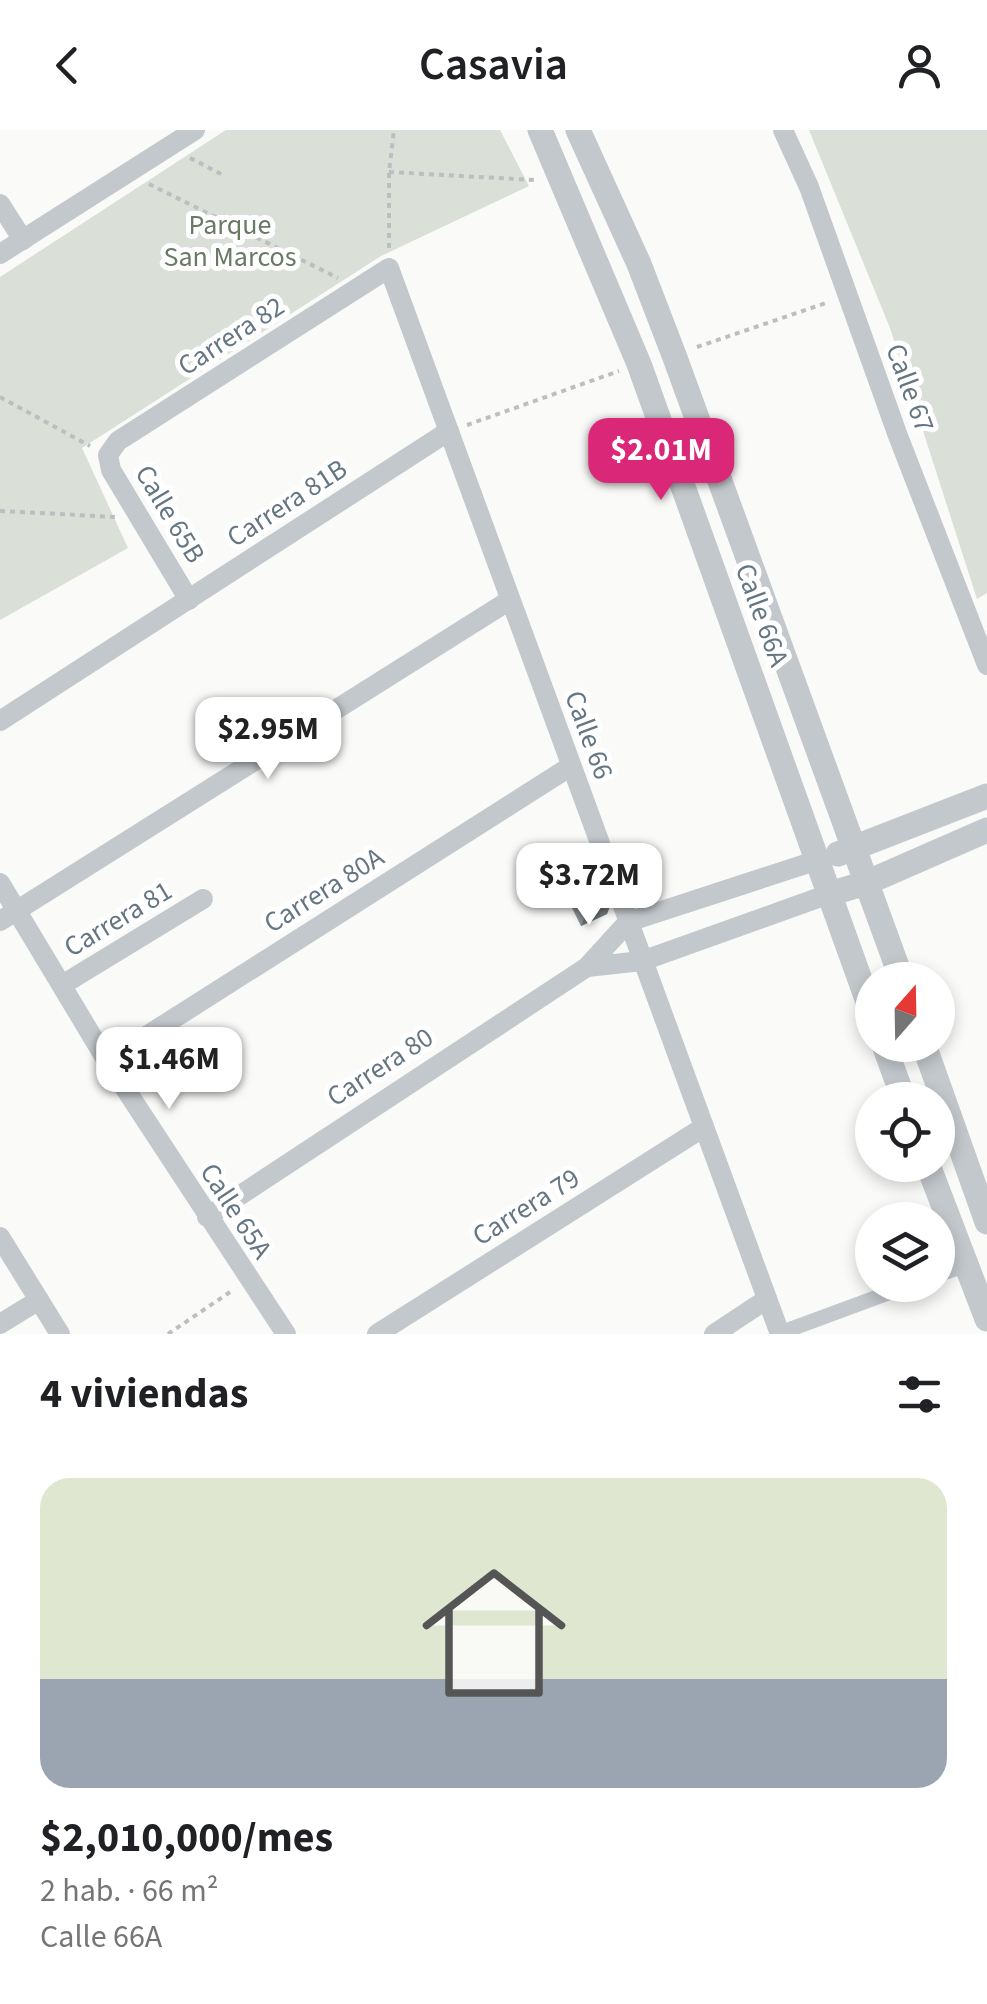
<!DOCTYPE html>
<html lang="es">
<head>
<meta charset="utf-8">
<style>
	:root { --surface:#fff; --page:#f6f6f6; --text:#202124; --muted:#757577; --line:#e0e0e0; --accent:#db2777 }
	body { margin:0; font-family:"Source Sans 3",sans-serif; background:var(--page); color:var(--text); height:100vh; display:flex; flex-direction:column; font-size:38px; white-space:nowrap }
	* { box-sizing:border-box; margin:0 }
	p { font-size:32px; color:var(--muted) }
	.icon { flex:none; width:55px; height:55px; fill:none; stroke:currentColor; stroke-width:2; stroke-linecap:round; stroke-linejoin:round }
	.map { position:relative; height:1204px; overflow:hidden }
	.side { display:flex; flex-direction:column; background:var(--surface); flex:1 }
	.side>* { flex:none }
	.needle { width:65px; rotate:20deg }
	.buttons { position:absolute; left:855px; top:832px; display:grid; gap:20px }
	.buttons a { display:grid; place-items:center; width:100px; height:100px; border-radius:50%; background:var(--surface); box-shadow:0 5px 15px #0003; font-size:50px }
	.price { position:absolute; translate:-50% -85px; padding:0 22px; border-radius:20px; background:#fff; color:#222; font-size:32px; line-height:65px; filter:drop-shadow(0 2px 5px #0008) }
	.price::after { content:''; position:absolute; left:50%; top:60px; width:30px; height:22px; margin-left:-15px; background:inherit; clip-path:polygon(0 0,100% 0,50% 100%) }
	.price.selected { background:var(--accent); color:#fff }
	ul { padding:0; list-style:none }
	li { display:grid; align-content:center; gap:20px; height:530px; padding:0 40px }
	li+li { border-top:2px solid var(--line) }
	li span { display:grid; place-items:center; height:310px; border-radius:30px; color:#555 }
	li>.icon { margin-inline-start:auto }
	span .icon { width:180px; height:180px; fill:#fffc; stroke-width:1 }
	li b { font-size:42px }
	h2 { display:flex; justify-content:space-between; align-items:center; height:120px; padding:0 40px; font-size:42px }
	header { display:flex; justify-content:space-between; align-items:center; height:130px; padding:0 40px; background:var(--surface); font-size:45px; font-weight:600 }
	.map>svg:first-child { display:block }
	.green { fill:#dadfd7 }
	.lines { fill:none; stroke-linecap:round; stroke-linejoin:round }
	.path { stroke:#bbbfc2; stroke-width:4; stroke-dasharray:5 5; stroke-linecap:butt }
	.pedestrian { stroke:#c3c8cc; stroke-width:15 }
	.minor { stroke:#c3c8cc; stroke-width:20 }
	.tertiary { stroke:#c3c8cc; stroke-width:25 }
	.wall { fill:#929a9f }
	.shaded-wall { fill:#777d82 }
	.building { fill:#aab3b9; stroke:#777d82; stroke-width:2.5 }
	.labels { text-anchor:middle; dominant-baseline:central; stroke-width:10; stroke-linejoin:round; paint-order:stroke }
	.park-label { font-size:28px; fill:#687a64; stroke:#fff }
	.street-label { font-size:28px; fill:#657683; stroke:#fff }
</style>
</head>
<body>
<header><svg class="icon" aria-label="back" viewBox="0 0 24 24"><path d="M15 5l-7 7 7 7"/></svg>Casavia<svg class="icon" aria-label="person" viewBox="0 0 24 24"><circle cx="12" cy="8" r="4"/><path d="M4 21q1-7 8-7t8 7"/></svg></header>
<div class="map">
<svg width="987" height="1204" viewBox="0 0 987 1204">
	<rect width="100%" height="100%" fill="#fafaf8"/>
	<g class="green">
		<polygon points="226,0 500,0 529,56 381,126 82,318 128,418 0,490 0,147"/>
		<polygon points="809,0 987,0 987,463 977,469 890,198"/>
	</g>
	<g class="lines">
		<g class="path">
			<polyline points="190,28 223,45"/>
			<polyline points="389,42 534,50"/>
			<polyline points="149,54 338,148"/>
			<polyline points="389,118 389,42 394,0"/>
			<polyline points="697,217 826,173"/>
			<polyline points="0,267 90,316"/>
			<polyline points="467,295 619,241"/>
			<polyline points="0,381 116,387"/>
			<polyline points="168,1204 230,1162"/>
		</g>
		<g class="pedestrian">
			<polyline points="938,1145 966,1135"/>
			<polyline points="780,1203 910,1155"/>
		</g>
		<g class="minor">
			<polyline points="783,0 809,57 898,306 987,535"/>
			<polyline points="0,74 23,110"/>
			<polyline points="0,124 195,0"/>
			<polyline points="189,470 111,340 108,325 118,311 389,138 780,1204"/>
			<polyline points="0,591 449,301"/>
			<polyline points="0,753 107,931 286,1204"/>
			<polyline points="0,791 510,470"/>
			<polyline points="587,837 642,831 829,764"/>
			<polyline points="62,855 203,769"/>
			<polyline points="107,931 571,636"/>
			<polyline points="207,1087 587,837 628,792 818,730"/>
			<polyline points="0,1107 60,1204"/>
			<polyline points="0,1194 39,1170"/>
			<polyline points="377,1204 704,997"/>
			<polyline points="714,1204 767,1169"/>
		</g>
		<g class="tertiary">
			<polyline points="540,0 639,234 872,883"/>
			<polyline points="578,0 639,134 674,225 902,850"/>
			<polyline points="838,724 987,666"/>
			<polyline points="829,764 866,753 987,700"/>
			<polyline points="884,915 904,970"/>
			<polyline points="924,915 987,1092"/>
			<polyline points="928,1035 987,1189"/>
		</g>
	</g>
	<polygon class="wall" points="570,756 611,773 607,784 581,796 566,766"/>
	<polygon class="shaded-wall" points="611,773 607,784 581,796 585,786"/>
	<polygon class="building" points="596,743 611,773 585,786 570,756"/>
	<g class="labels">
		<g class="park-label">
			<text x="230" y="95">Parque<tspan x="230" dy="32">San Marcos</tspan></text>
		</g>
		<g class="street-label">
			<text transform="translate(231 206) rotate(-33)">Carrera 82</text>
			<text transform="translate(910 258) rotate(70)">Calle 67</text>
			<text transform="translate(287 373) rotate(-33)">Carrera 81B</text>
			<text transform="translate(170 384) rotate(59)">Calle 65B</text>
			<text transform="translate(762 485) rotate(70)">Calle 66A</text>
			<text transform="translate(589 605) rotate(70)">Calle 66</text>
			<text transform="translate(324 760) rotate(-32)">Carrera 80A</text>
			<text transform="translate(118 789) rotate(-31)">Carrera 81</text>
			<text transform="translate(380 937) rotate(-33)">Carrera 80</text>
			<text transform="translate(526 1077) rotate(-32)">Carrera 79</text>
			<text transform="translate(236 1081) rotate(57)">Calle 65A</text>
		</g>
	</g>
</svg>
<div class="buttons">
<a><svg class="needle" viewBox="-14 -14 28 28"><path d="M0-13l5 13h-10z" fill="#e53935"/><path d="M0 13l5-13h-10z" fill="#757577"/></svg></a>
<a><svg class="icon" aria-label="locate" viewBox="0 0 24 24"><circle cx="12" cy="12" r="6"/><path d="M12 2v4M12 18v4M2 12h4M18 12h4"/></svg></a>
<a><svg class="icon" aria-label="layers" viewBox="0 0 24 24"><path d="M12 4l9 5-9 5-9-5zM3 14l9 5 9-5"/></svg></a>
</div>
<b class="price selected" style="left:661px;top:373px">$2.01M</b>
<b class="price" style="left:268px;top:652px">$2.95M</b>
<b class="price" style="left:589px;top:798px">$3.72M</b>
<b class="price" style="left:169px;top:982px">$1.46M</b>
</div>
<section class="side">
<h2>4 viviendas<svg class="icon" aria-label="filters" viewBox="0 0 24 24"><path d="M4 7h16M4 17h16"/><circle cx="9" cy="7" r="2"/><circle cx="15" cy="17" r="2"/></svg></h2>
<ul>
<li><span style="background:linear-gradient(#dfe7d0 65%,#9aa5b1 0)"><svg class="icon" aria-label="home" viewBox="0 0 24 24"><path d="M3 11l9-7 9 7M6 9v11h12V9"/></svg></span><div><b>$2,010,000/mes</b><p>2 hab. · 66 m²</p><p>Calle 66A</p></div></li>
</ul>
</section>
</body>
</html>
